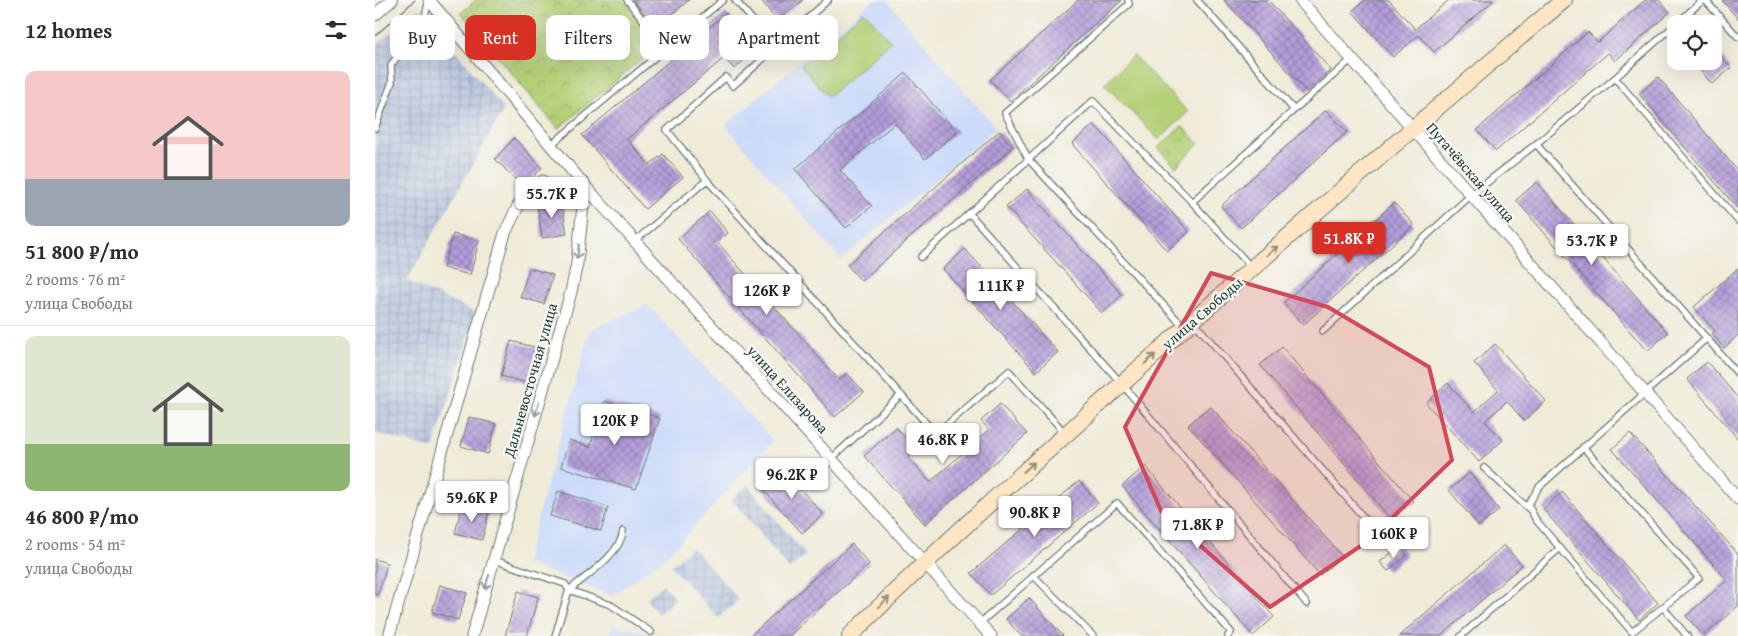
<!DOCTYPE html>
<html lang="en">
<head>
<meta charset="utf-8">
<style>
	:root { --surface:#fff; --page:#f2f2f3; --text:#2b2b33; --muted:#7c7c81; --line:#e1e1e2; --accent:#d93025 }
	body { margin:0; font-family:"Gentium Book Plus",serif; background:var(--page); color:var(--text); height:100vh; display:flex; flex-direction:column; font-size:19px; white-space:nowrap }
	* { box-sizing:border-box; margin:0 }
	p { font-size:16px; color:var(--muted) }
	.icon { flex:none; width:28px; height:28px; fill:none; stroke:currentColor; stroke-width:2; stroke-linecap:round; stroke-linejoin:round }
	.map { position:relative; flex:1; overflow:hidden }
	.details { display:flex; flex-direction:column; background:var(--surface); width:375px }
	.details>* { flex:none }
	.top-card { position:absolute; left:15px; top:15px; width:475px; height:45px; display:flex; gap:10px }
	.controls { position:absolute; left:1292px; top:15px; display:grid; gap:10px }
	.controls a { display:grid; place-items:center; width:55px; height:55px; border-radius:10px; background:var(--surface); box-shadow:0 5px 20px #0002; font-size:25px }
	.price { position:absolute; translate:-50% -42px; padding:0 11px; border-radius:5px; background:#fff; color:#222; font-size:16px; line-height:32px; filter:drop-shadow(0 1px 2px #0008) }
	.price::after { content:''; position:absolute; left:50%; top:30px; width:15px; height:11px; margin-left:-8px; background:inherit; clip-path:polygon(0 0,100% 0,50% 100%) }
	.price.current { background:var(--accent); color:#fff }
	ul { padding:0; list-style:none }
	li { display:grid; align-content:center; gap:10px; height:265px; padding:0 25px }
	li+li { border-top:1px solid var(--line) }
	li span { display:grid; place-items:center; height:155px; border-radius:10px; color:#555 }
	li>.icon { margin-inline-start:auto }
	span .icon { width:90px; height:90px; fill:#fffc; stroke-width:1 }
	li b { font-size:21px }
	h2 { display:flex; justify-content:space-between; align-items:center; height:60px; padding:0 25px; font-size:21px }
	.pill { padding:0 18px; border-radius:10px; background:var(--surface); box-shadow:0 5px 20px #0002; font-size:18px; line-height:45px }
	.pill.current { background:var(--accent); color:#fff }
	main { display:flex; flex:1; min-height:0 }
	.map>svg:first-child { display:block }
	.built { fill:#ccdbfa }
	.industrial { fill:url(#industrial-grid) }
	.park { fill:url(#park-crowns); stroke:#6a8656 }
	.garden { fill:#b4d077; stroke:#6a8656 }
	.building { fill:url(#building-cross-hatch) }
	.lines { fill:none; stroke-linecap:round; stroke-linejoin:round }
	.lane-casing { stroke:#687a6d; stroke-width:8 }
	.street-casing { stroke:#687a6d; stroke-width:13 }
	.secondary-casing { stroke:#687a6d; stroke-width:18 }
	.lane { stroke:#fff; stroke-width:5.5 }
	.street { stroke:#fff; stroke-width:11 }
	.secondary { stroke:#fee5c5; stroke-width:16 }
	.tram { stroke:#1f3d34; stroke-width:1 }
	.oneway { stroke:#8e917c }
	.oneway2 { stroke:#8f9e9a }
	.marked { fill:#d1495b; fill-opacity:0.2; stroke:#d1495b; stroke-width:4; stroke-linejoin:round }
	.labels { text-anchor:middle; dominant-baseline:central; stroke-width:5; stroke-linejoin:round; paint-order:stroke }
	.street-label { font-size:15px; fill:#1f3d34; stroke:#f6f6f2 }
</style>
</head>
<body>
<main>
<section class="details">
<h2>12 homes<svg class="icon" aria-label="filters" viewBox="0 0 24 24"><path d="M4 7h16M4 17h16"/><circle cx="9" cy="7" r="2"/><circle cx="15" cy="17" r="2"/></svg></h2>
<ul>
<li><span style="background:linear-gradient(#f6c9c9 70%,#9aa5b1 0)"><svg class="icon" aria-label="home" viewBox="0 0 24 24"><path d="M3 11l9-7 9 7M6 9v11h12V9"/></svg></span><div><b>51 800 ₽/mo</b><p>2 rooms · 76 m²</p><p>улица Свободы</p></div></li>
<li><span style="background:linear-gradient(#dfe7d0 70%,#8fb573 0)"><svg class="icon" aria-label="home" viewBox="0 0 24 24"><path d="M3 11l9-7 9 7M6 9v11h12V9"/></svg></span><div><b>46 800 ₽/mo</b><p>2 rooms · 54 m²</p><p>улица Свободы</p></div></li>
</ul>
</section>
<div class="map">
<svg width="1363" height="636" viewBox="0 0 1363 636">
	<defs>
		<pattern id="industrial-grid" width="8" height="8" patternUnits="userSpaceOnUse" patternTransform="scale(1.25)"><rect width="8" height="8" fill="#b8c5de"/><path d="M0 4h8M4 0v8" fill="none" stroke="#95a1b5"/></pattern>
		<pattern id="park-crowns" width="20" height="18" patternUnits="userSpaceOnUse" patternTransform="scale(1.25)"><rect width="20" height="18" fill="#b4d077"/><path d="M2 6a3 3 0 1 1 6 0M12 15a3 3 0 1 1 6 0" fill="none" stroke="#92aa62"/></pattern>
		<pattern id="building-cross-hatch" width="8" height="8" patternUnits="userSpaceOnUse" patternTransform="scale(1.25)"><rect width="8" height="8" fill="#b59ddb"/><path d="M0 0l8 8M0 8l8-8" fill="none" stroke="#9381b2"/></pattern>
	</defs>
	<rect width="100%" height="100%" fill="#f6f6f2"/>
	<filter id="ink" filterUnits="userSpaceOnUse"><feTurbulence type="fractalNoise" baseFrequency=".02" numOctaves="2"/><feDisplacementMap in="SourceGraphic" scale="10" xChannelSelector="R" yChannelSelector="G"/><feConvolveMatrix kernelMatrix="1 2 1 2 8 2 1 2 1" color-interpolation-filters="sRGB"/></filter>
	<filter id="wash" filterUnits="userSpaceOnUse"><feTurbulence type="fractalNoise" baseFrequency=".0096" numOctaves="4" result="noise"/><feDisplacementMap in="SourceGraphic" scale="20" xChannelSelector="R" yChannelSelector="G"/><feGaussianBlur stdDeviation="1.12" result="paint"/><feColorMatrix in="noise" values="0 0 0 0 0 0 0 0 0 0 0 0 0 0 0 0 0 1.4 0 .05"/><feComposite in="paint" operator="in"/></filter>
	<g filter="url(#wash)">
		<rect width="100%" height="100%" fill="#f0ebd8"/>
		<g class="built">
			<polygon points="498,0 512,0 621,128 466,260 350,125"/>
			<polygon points="273,305 398,441 292,556 236,596 150,563 215,330"/>
			<polygon points="238,624 281,636 234,636"/>
		</g>
		<g class="industrial">
			<polygon points="45,9 129,109 32,281 101,313 58,449 0,433 0,46"/>
			<polygon points="373,485 431,555 414,569 356,499"/>
			<polygon points="317,547 364,600 343,618 296,566"/>
			<polygon points="288,584 301,599 283,614 271,599"/>
		</g>
		<g class="park">
			<polygon points="101,0 248,0 285,44 183,129 86,13"/>
			<polygon points="807,126 824,144 801,167 783,148"/>
		</g>
		<g class="garden">
			<polygon points="489,11 516,42 453,97 426,65"/>
			<polygon points="758,55 813,112 784,140 729,84"/>
		</g>
		<g id="blocks">
			<g class="building">
				<polygon points="258,0 314,0 281,28"/>
				<polygon points="386,0 428,0 402,21"/>
				<polygon points="703,0 747,0 635,101 615,80"/>
				<polygon points="849,0 893,0 956,70 932,92"/>
				<polygon points="990,0 1014,0 1040,29 1074,0 1119,0 1059,52 1044,35 1018,57 977,11"/>
				<polygon points="1270,0 1284,0 1295,12 1240,61 1233,53 1121,151 1102,130 1213,32 1223,42"/>
				<polygon points="1347,0 1363,0 1363,19"/>
				<polygon points="351,13 382,49 359,69 349,58 252,139 274,165 288,154 308,177 270,209 207,135"/>
				<polygon points="1339,48 1356,68 1337,84 1317,61 1339,61"/>
				<polygon points="531,73 582,132 550,159 520,123 465,170 497,206 471,228 420,169"/>
				<polygon points="1283,77 1363,171 1363,209 1264,94"/>
				<polygon points="951,110 972,132 866,228 846,206"/>
				<polygon points="719,124 814,232 792,251 697,144"/>
				<polygon points="624,131 638,147 486,281 472,265"/>
				<polygon points="139,138 167,168 148,187 120,159"/>
				<polygon points="1162,182 1293,333 1272,351 1141,200"/>
				<polygon points="652,189 747,295 727,313 631,207"/>
				<polygon points="186,199 192,234 167,238 162,203"/>
				<polygon points="1019,203 1039,225 928,325 908,303"/>
				<polygon points="335,211 353,233 342,242 464,380 472,373 489,392 460,417 303,239"/>
				<polygon points="78,234 104,241 95,275 68,268"/>
				<polygon points="590,249 683,352 661,372 568,269"/>
				<polygon points="154,268 178,275 169,304 145,297"/>
				<polygon points="1363,268 1363,335 1349,348 1337,334 1340,331 1319,307"/>
				<polygon points="136,341 163,348 153,383 126,376"/>
				<polygon points="1120,344 1171,401 1149,421 1132,401 1110,421 1128,440 1104,462 1051,403 1073,383 1099,412 1123,390 1099,363"/>
				<polygon points="907,347 1038,501 1016,519 885,365"/>
				<polygon points="1332,362 1363,398 1363,439 1312,379"/>
				<polygon points="229,401 285,418 261,489 186,467 194,440 215,447"/>
				<polygon points="625,404 652,434 550,524 489,456 521,427 541,449 533,457 555,482 614,430 606,421"/>
				<polygon points="835,406 967,556 945,575 813,425"/>
				<polygon points="94,417 121,424 113,454 86,446"/>
				<polygon points="1255,433 1363,554 1363,606 1329,636 1311,616 1352,580 1237,449"/>
				<polygon points="770,466 899,617 878,636 747,486"/>
				<polygon points="406,468 448,514 427,533 385,486"/>
				<polygon points="1095,473 1124,510 1104,527 1074,490"/>
				<polygon points="704,481 723,503 616,595 596,573"/>
				<polygon points="183,491 233,507 226,531 175,516"/>
				<polygon points="1187,492 1283,603 1264,620 1168,509"/>
				<polygon points="87,505 114,512 107,540 80,533"/>
				<polygon points="477,544 494,564 414,636 375,636"/>
				<polygon points="1129,545 1147,565 1066,636 1024,636"/>
				<polygon points="1025,546 1032,555 1013,571 1005,562"/>
				<polygon points="0,559 12,563 3,595 0,595"/>
				<polygon points="65,585 92,593 83,620 57,612"/>
				<polygon points="143,591 163,597 152,636 130,636"/>
				<polygon points="654,598 688,636 646,636 631,619"/>
			</g>
		</g>
	</g>
	<g filter="url(#ink)">
		<use href="#blocks" fill-opacity="0" stroke="#687a6d" stroke-width="1"/>
		<g class="lines">
			<defs>
				<g id="lane">
					<polyline points="252,0 291,48"/>
					<polyline points="360,0 401,47"/>
					<polyline points="753,0 754,4 630,113 653,159 808,326"/>
					<polyline points="822,0 919,110 977,59"/>
					<polyline points="1330,0 1363,37"/>
					<polyline points="1301,24 1328,0"/>
					<polyline points="1240,78 1301,24"/>
					<polyline points="0,128 17,82 16,65 49,20 54,0"/>
					<polyline points="176,145 348,0"/>
					<polyline points="332,180 526,395"/>
					<polyline points="594,213 747,384 932,604"/>
					<polyline points="1363,221 1240,78 1161,144 1363,374"/>
					<polyline points="260,241 332,180 292,130 351,77 358,86 453,0"/>
					<polyline points="546,257 718,101 817,202"/>
					<polyline points="876,267 817,202 919,110"/>
					<polyline points="818,321 1010,542"/>
					<polyline points="948,331 1096,195 1161,144"/>
					<polyline points="1208,447 1324,578 1257,632 1161,520 1153,505 1164,487 1332,338"/>
					<polyline points="456,459 526,395 561,434 634,371 690,433"/>
					<polyline points="1109,468 1154,509"/>
					<polyline points="119,560 190,584 194,590 180,636"/>
					<polyline points="658,575 718,636"/>
					<polyline points="194,590 236,605 276,632"/>
					<path d="M194,590C211,576 246,554 248,531"/>
					<polyline points="1288,607 1312,636"/>
					<polyline points="605,623 742,503 856,632 853,636"/>
					<polyline points="1086,636 1185,548"/>
				</g>
				<g id="street">
					<polyline points="54,0 210,186 616,636"/>
					<polyline points="925,0 1363,499"/>
					<polyline points="0,15 17,0"/>
					<polyline points="14,636 130,233 143,206 168,181"/>
					<polyline points="97,636 196,292 202,263 210,186"/>
				</g>
				<path id="secondary" d="M475,636C560,551 650,471 739,391C887,258 1037,128 1189,0"/>
			</defs>
			<use href="#lane" class="lane-casing"/>
			<use href="#street" class="street-casing"/>
			<use href="#secondary" class="secondary-casing"/>
			<use href="#lane" class="lane"/>
			<use href="#street" class="street"/>
			<use href="#secondary" class="secondary"/>
			<polyline class="tram" points="0,36 40,0"/>
		</g>
		<defs><path id="oneway-shaft" d="M-6 0H5M1.5-3L5.5 0L1.5 3" fill="none" stroke-width="1.6" stroke-linecap="round" stroke-linejoin="round" transform="scale(1.25)"/></defs>
		<g class="oneway">
			<use href="#oneway-shaft" transform="translate(897 251) rotate(-41)"/>
			<use href="#oneway-shaft" transform="translate(775 359) rotate(-42)"/>
			<use href="#oneway-shaft" transform="translate(654 467) rotate(-42)"/>
			<use href="#oneway-shaft" transform="translate(509 602) rotate(-45)"/>
		</g>
		<g class="oneway2">
			<use href="#oneway-shaft" transform="translate(203 252) rotate(97)"/>
			<use href="#oneway-shaft" transform="translate(162 409) rotate(106)"/>
			<use href="#oneway-shaft" transform="translate(112 582) rotate(106)"/>
		</g>
	</g>
	<path class="marked" d="M836,273L953,307L1054,367L1077,460L993,541L895,607L786,511L750,427Z"/>
	<g class="labels">
		<g class="street-label">
			<text transform="translate(1096 172) rotate(49)">Пугачёвская улица</text>
			<text transform="translate(827 313) rotate(-41)">улица Свободы</text>
			<text transform="translate(155 380) rotate(-74)">Дальневосточная улица</text>
			<text transform="translate(413 389) rotate(48)">улица Елизарова</text>
		</g>
	</g>
</svg>
<div class="controls">
<a><svg class="icon" aria-label="locate" viewBox="0 0 24 24"><circle cx="12" cy="12" r="6"/><path d="M12 2v4M12 18v4M2 12h4M18 12h4"/></svg></a>
</div>
<b class="price" style="left:177px;top:219px">55.7K ₽</b>
<b class="price current" style="left:974px;top:264px">51.8K ₽</b>
<b class="price" style="left:1217px;top:266px">53.7K ₽</b>
<b class="price" style="left:626px;top:311px">111K ₽</b>
<b class="price" style="left:392px;top:316px">126K ₽</b>
<b class="price" style="left:240px;top:446px">120K ₽</b>
<b class="price" style="left:568px;top:465px">46.8K ₽</b>
<b class="price" style="left:417px;top:500px">96.2K ₽</b>
<b class="price" style="left:97px;top:523px">59.6K ₽</b>
<b class="price" style="left:660px;top:538px">90.8K ₽</b>
<b class="price" style="left:823px;top:550px">71.8K ₽</b>
<b class="price" style="left:1019px;top:559px">160K ₽</b>
<div class="top-card">
<a class="pill">Buy</a>
<a class="pill current">Rent</a>
<a class="pill">Filters</a>
<a class="pill">New</a>
<a class="pill">Apartment</a>
</div>
</div>
</main>
</body>
</html>
